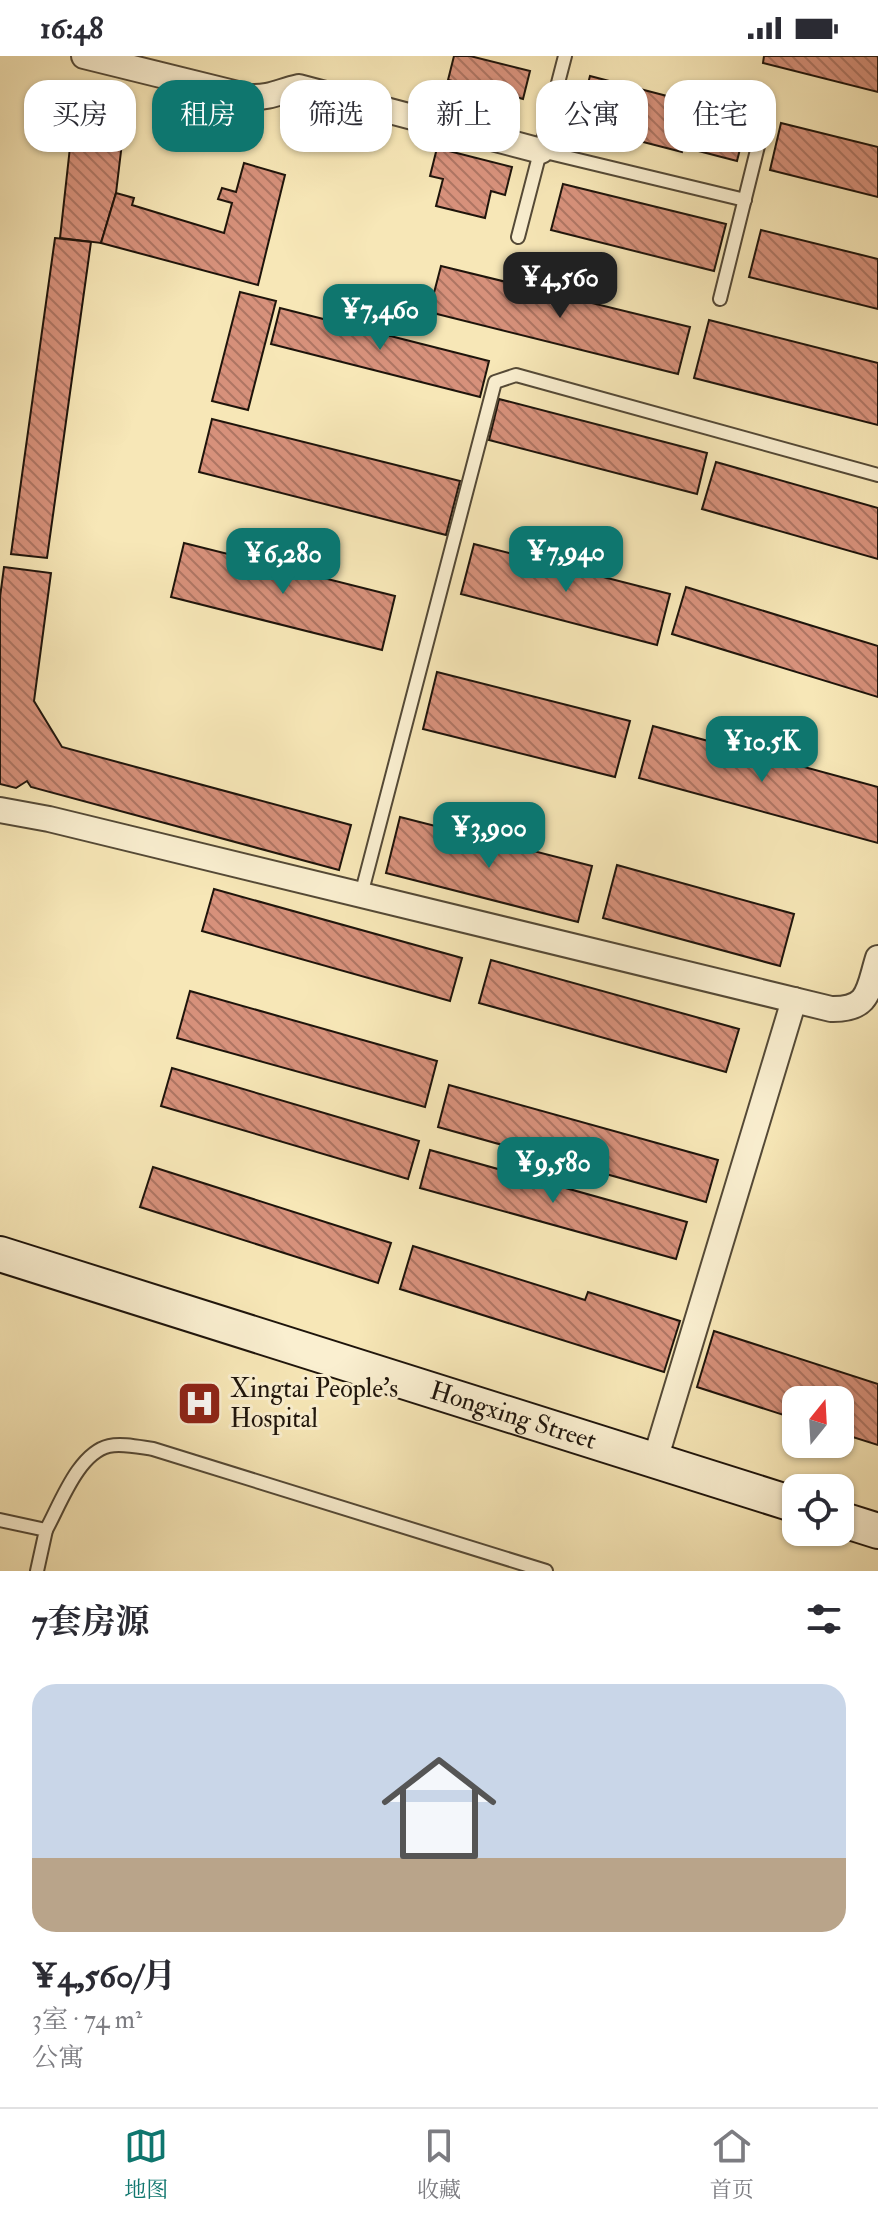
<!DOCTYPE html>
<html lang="zh">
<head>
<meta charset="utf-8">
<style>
	:root { --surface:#fff; --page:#f7f7f7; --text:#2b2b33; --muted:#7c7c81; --line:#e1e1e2; --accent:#0f766e }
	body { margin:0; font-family:"IM FELL Double Pica","Noto Serif SC",serif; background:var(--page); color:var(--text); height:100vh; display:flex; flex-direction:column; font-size:30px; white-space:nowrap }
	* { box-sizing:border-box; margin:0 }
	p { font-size:26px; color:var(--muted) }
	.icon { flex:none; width:44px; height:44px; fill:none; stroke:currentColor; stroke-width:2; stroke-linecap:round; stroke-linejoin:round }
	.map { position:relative; height:1515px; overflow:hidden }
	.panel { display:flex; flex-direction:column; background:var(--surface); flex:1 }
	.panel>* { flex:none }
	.hud { position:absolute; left:24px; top:24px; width:830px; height:72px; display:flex; gap:16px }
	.needle { width:52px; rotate:18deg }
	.controls { position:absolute; left:782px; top:1330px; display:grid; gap:16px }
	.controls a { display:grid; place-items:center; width:72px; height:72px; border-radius:16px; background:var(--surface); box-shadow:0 2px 6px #0004; font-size:40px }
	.price { position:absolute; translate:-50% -68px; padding:0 18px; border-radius:16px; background:var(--accent); color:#fff; font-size:26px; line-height:52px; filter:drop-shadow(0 2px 4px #0008) }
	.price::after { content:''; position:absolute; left:50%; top:48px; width:24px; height:18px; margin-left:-12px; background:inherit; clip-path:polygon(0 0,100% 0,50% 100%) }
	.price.on { background:#222; color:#fff }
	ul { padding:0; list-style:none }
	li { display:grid; align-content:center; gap:16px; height:424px; padding:0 32px }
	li+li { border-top:2px solid var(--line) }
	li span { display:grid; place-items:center; height:248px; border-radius:24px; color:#555 }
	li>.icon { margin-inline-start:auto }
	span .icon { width:144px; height:144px; fill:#fffc; stroke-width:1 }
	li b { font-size:34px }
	h2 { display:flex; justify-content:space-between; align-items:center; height:96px; padding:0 32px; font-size:34px }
	.pill { padding:0 28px; border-radius:24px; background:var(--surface); box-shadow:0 2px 6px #0004; font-size:28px; line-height:72px }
	.pill.on { background:var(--accent); color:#fff }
	.status { display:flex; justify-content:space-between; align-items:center; height:56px; padding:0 40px; background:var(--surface); direction:ltr }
	.status svg { height:22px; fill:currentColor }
	.dock { display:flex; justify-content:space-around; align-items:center; height:112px; border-top:2px solid var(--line); background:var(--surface); font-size:22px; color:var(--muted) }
	.dock a { display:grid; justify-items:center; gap:4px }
	.dock .on { color:var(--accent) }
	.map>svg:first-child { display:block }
	.building { fill:url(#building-back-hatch); stroke:#1e140b; stroke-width:2 }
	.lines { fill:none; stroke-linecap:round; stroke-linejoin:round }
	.lane-casing { stroke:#544936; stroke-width:16 }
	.street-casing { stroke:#544936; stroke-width:28 }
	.secondary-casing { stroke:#1e140b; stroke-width:38 }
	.lane { stroke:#faefd0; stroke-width:12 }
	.street { stroke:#faefd0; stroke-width:24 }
	.secondary { stroke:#faefd0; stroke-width:34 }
	.labels { text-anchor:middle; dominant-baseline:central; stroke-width:6; stroke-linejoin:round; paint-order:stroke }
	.poi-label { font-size:26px; fill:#1e140b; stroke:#faefd0; text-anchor:start }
	.street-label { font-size:26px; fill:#1e140b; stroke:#faefd0 }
</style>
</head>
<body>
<div class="status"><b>16:48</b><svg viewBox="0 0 49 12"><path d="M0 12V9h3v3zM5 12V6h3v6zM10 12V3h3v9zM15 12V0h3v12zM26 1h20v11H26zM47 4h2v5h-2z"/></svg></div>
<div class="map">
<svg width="878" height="1515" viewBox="0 0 878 1515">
	<defs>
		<pattern id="building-back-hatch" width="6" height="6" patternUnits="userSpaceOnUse" patternTransform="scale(2)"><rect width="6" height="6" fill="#d7917b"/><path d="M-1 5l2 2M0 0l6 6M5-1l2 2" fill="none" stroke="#ae7563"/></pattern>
	</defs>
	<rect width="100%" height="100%" fill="#f7e7b7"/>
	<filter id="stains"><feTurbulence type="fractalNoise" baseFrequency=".0025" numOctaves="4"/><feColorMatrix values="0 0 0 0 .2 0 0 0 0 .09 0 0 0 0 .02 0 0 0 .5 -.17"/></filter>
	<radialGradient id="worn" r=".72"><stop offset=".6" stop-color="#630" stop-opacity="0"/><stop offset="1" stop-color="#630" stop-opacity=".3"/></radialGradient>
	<g class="building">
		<polygon points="454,0 470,0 530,15 523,43 509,39 502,66 454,54 461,27 448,24"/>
		<polygon points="764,0 878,0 878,36 763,7"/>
		<polygon points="590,20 748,61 737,105 683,91 682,96 577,69"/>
		<polygon points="781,67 878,91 878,141 770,114"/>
		<polygon points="72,73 105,77 104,85 122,87 116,137 101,187 60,182"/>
		<polygon points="437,92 512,111 505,139 491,135 485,162 436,150 443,123 430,120"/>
		<polygon points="244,107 285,119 258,229 101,187 116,137 134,142 132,149 224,177 232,147 218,143 222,132 236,136"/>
		<polygon points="563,128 726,168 714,215 551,174"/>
		<polygon points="761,174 878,203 878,253 749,221"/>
		<polygon points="55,182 91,186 47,502 11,498"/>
		<polygon points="441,210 690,271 678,318 429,256"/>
		<polygon points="240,236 276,245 248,354 212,345"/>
		<polygon points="280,252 489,305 480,341 271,288"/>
		<polygon points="709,264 878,307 878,369 694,322"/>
		<polygon points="499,343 707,397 697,438 489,384"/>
		<polygon points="212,363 460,425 446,479 199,416"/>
		<polygon points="716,406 878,452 878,503 702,453"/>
		<polygon points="184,487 395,540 382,594 171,541"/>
		<polygon points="474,488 670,538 657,589 461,538"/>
		<polygon points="4,511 51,517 34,645 62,691 351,769 339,814 31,731 27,725 16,732 0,728 0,541"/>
		<polygon points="686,531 878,590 878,641 672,578"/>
		<polygon points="437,616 630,665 615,721 423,673"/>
		<polygon points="653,670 878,731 878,787 639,722"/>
		<polygon points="400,761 592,810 578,866 386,817"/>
		<polygon points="617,809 794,858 780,910 603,862"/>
		<polygon points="214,833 462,902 450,945 202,875"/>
		<polygon points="491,904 739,973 726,1016 479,947"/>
		<polygon points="190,935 437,1005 425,1051 177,982"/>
		<polygon points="172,1012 419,1085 408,1123 161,1050"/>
		<polygon points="449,1029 718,1104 706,1146 438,1071"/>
		<polygon points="430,1094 687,1166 676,1203 420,1132"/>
		<polygon points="153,1111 391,1187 378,1227 140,1151"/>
		<polygon points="413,1190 585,1244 588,1236 680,1265 664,1316 400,1233"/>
		<polygon points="714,1275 878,1328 878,1389 840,1377 840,1344 796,1344 796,1363 697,1331"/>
	</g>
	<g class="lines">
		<defs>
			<g id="lane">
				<polyline points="541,95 745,144"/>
				<polyline points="518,181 565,0"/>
				<polyline points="720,243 764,66"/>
				<polyline points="361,839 495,326 516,319 878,419"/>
				<polyline points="0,1464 46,1474 37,1515"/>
				<path d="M46,1474C60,1449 78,1397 109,1390C122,1387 139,1391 153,1393L546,1515"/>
			</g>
			<g id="street">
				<path d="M84,0L250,41C271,42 280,35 299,31L541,95"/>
				<path d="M0,754L49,763L831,953C870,954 868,934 878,902"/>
				<polyline points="655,1404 794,944"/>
			</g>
			<g id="secondary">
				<path id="s1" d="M0,1198L796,1449"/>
				<polyline points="840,1463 878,1475"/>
			</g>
		</defs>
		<use href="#lane" class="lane-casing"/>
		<use href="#street" class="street-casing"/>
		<use href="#secondary" class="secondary-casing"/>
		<use href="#lane" class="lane"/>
		<use href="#street" class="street"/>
		<use href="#secondary" class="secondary"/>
	</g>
	<defs>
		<symbol id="hospital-square" viewBox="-11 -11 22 22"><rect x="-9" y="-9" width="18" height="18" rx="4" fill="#8f2418" stroke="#faefd0"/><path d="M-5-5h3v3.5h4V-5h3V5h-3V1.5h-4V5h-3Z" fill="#fff"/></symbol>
	</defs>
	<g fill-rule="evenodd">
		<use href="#hospital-square" x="174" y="1322" width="51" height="51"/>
	</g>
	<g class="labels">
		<g class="poi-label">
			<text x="230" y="1333">Xingtai People's<tspan x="230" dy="30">Hospital</tspan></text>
		</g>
		<g class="street-label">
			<text stroke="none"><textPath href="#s1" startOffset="538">Hongxing Street</textPath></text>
		</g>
	</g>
	<rect width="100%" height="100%" filter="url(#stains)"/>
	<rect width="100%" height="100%" fill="url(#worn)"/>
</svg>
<div class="controls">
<a><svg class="needle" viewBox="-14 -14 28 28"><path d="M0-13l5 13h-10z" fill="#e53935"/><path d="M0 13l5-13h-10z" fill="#7c7c81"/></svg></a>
<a><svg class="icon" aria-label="locate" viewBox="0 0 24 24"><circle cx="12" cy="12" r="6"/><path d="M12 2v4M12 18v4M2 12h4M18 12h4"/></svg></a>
</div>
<b class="price on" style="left:560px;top:264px">¥4,560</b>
<b class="price" style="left:380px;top:296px">¥7,460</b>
<b class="price" style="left:566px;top:538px">¥7,940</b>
<b class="price" style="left:283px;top:540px">¥6,280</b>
<b class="price" style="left:762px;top:728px">¥10.5K</b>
<b class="price" style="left:489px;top:814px">¥3,900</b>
<b class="price" style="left:553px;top:1149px">¥9,580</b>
<div class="hud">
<a class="pill">买房</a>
<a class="pill on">租房</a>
<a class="pill">筛选</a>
<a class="pill">新上</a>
<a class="pill">公寓</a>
<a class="pill">住宅</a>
</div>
</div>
<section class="panel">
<h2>7套房源<svg class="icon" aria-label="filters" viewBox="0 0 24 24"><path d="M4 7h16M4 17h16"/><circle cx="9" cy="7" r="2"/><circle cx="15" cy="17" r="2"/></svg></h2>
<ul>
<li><span style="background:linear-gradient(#c9d6e8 70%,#b9a48a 0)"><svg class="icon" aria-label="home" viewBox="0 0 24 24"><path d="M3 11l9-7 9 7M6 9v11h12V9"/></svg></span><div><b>¥4,560/月</b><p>3室 · 74 m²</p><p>公寓</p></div></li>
</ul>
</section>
<nav class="dock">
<a class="on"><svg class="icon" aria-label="map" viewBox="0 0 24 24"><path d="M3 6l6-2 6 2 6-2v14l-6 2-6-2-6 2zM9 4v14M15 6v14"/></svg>地图</a>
<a><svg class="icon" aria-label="saved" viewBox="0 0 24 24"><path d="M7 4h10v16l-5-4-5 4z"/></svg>收藏</a>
<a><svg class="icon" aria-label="home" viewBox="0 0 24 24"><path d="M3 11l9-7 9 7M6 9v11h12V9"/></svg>首页</a>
</nav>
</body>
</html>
